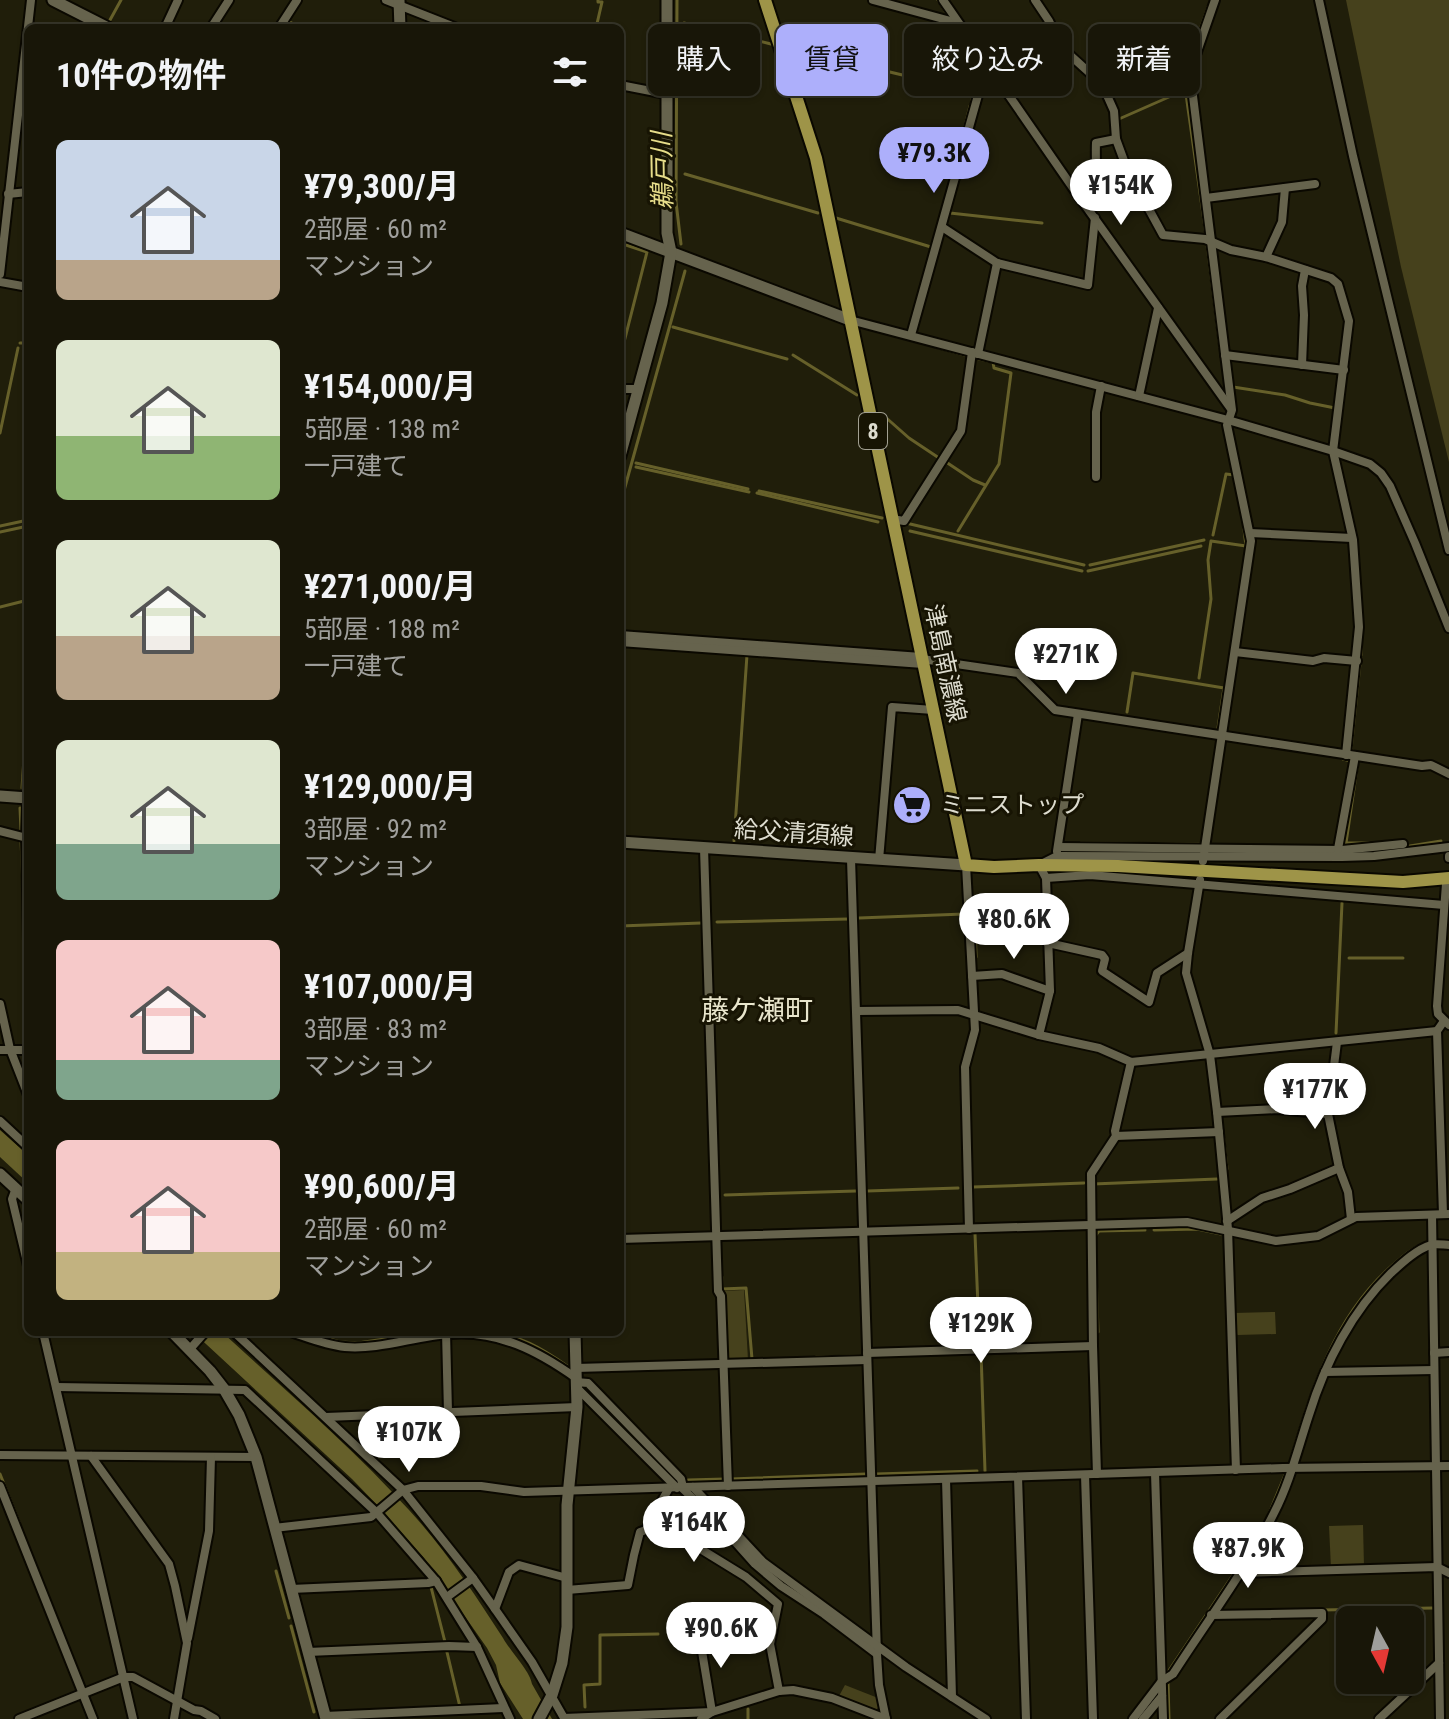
<!DOCTYPE html>
<html lang="ja">
<head>
<meta charset="utf-8">
<style>
	:root { --surface:#181608; --page:#211f12; --text:#f1f3f6; --muted:#9f9f9c; --line:#363529; --accent:#adaffb }
	body { margin:0; font-family:"Roboto Condensed","Noto Sans JP",sans-serif; background:var(--page); color:var(--text); height:100vh; display:flex; flex-direction:column; font-size:30px; white-space:nowrap }
	* { box-sizing:border-box; margin:0 }
	p { font-size:26px; color:var(--muted) }
	.icon { flex:none; width:44px; height:44px; fill:none; stroke:currentColor; stroke-width:2; stroke-linecap:round; stroke-linejoin:round }
	.map { position:relative; flex:1; overflow:hidden }
	.panel { position:absolute; left:24px; top:24px; width:600px; height:1312px; display:flex; flex-direction:column; background:var(--surface); border-radius:12px; box-shadow:0 2px 6px #0004,0 0 0 2px var(--line) }
	.panel>* { flex:none }
	.hud { position:absolute; left:648px; top:24px; width:680px; height:72px; display:flex; gap:16px }
	.needle { width:52px; rotate:172deg }
	.controls { position:absolute; left:1336px; top:1606px; display:grid; gap:16px }
	.controls a { display:grid; place-items:center; width:88px; height:88px; border-radius:12px; background:var(--surface); box-shadow:0 2px 6px #0004,0 0 0 2px var(--line); font-size:40px }
	.price { position:absolute; translate:-50% -68px; padding:0 18px; border-radius:28px; background:#fff; color:#222; font-size:26px; line-height:52px; filter:drop-shadow(0 2px 4px #0008) }
	.price::after { content:''; position:absolute; left:50%; top:48px; width:24px; height:18px; margin-left:-12px; background:inherit; clip-path:polygon(0 0,100% 0,50% 100%) }
	.price.on { background:var(--accent); color:#111 }
	ul { padding:0; list-style:none }
	li { display:flex; align-items:center; gap:24px; height:200px; padding:0 32px }
	li span { display:grid; place-items:center; flex:none; width:224px; height:160px; border-radius:12px; color:#555 }
	li>.icon { margin-inline-start:auto }
	span .icon { width:96px; height:96px; fill:#fffc; stroke-width:1 }
	li b { font-size:34px }
	h2 { display:flex; justify-content:space-between; align-items:center; height:96px; padding:0 32px; font-size:34px }
	.chip { padding:0 28px; border-radius:12px; background:var(--surface); box-shadow:0 2px 6px #0004,0 0 0 2px var(--line); font-size:28px; line-height:72px }
	.chip.on { background:var(--accent); color:#111 }
	.map>svg:first-child { display:block }
	.green { fill:#46411c }
	.water { fill:#66602a }
	.lines { fill:none; stroke-linecap:round; stroke-linejoin:round }
	.stream { stroke:#66602a; stroke-width:3 }
	.street-casing { stroke:#0a0800; stroke-width:12 }
	.secondary-casing { stroke:#0a0800; stroke-width:15 }
	.primary-casing { stroke:#0a0800; stroke-width:16 }
	.street { stroke:#66634d; stroke-width:8 }
	.secondary { stroke:#66634d; stroke-width:11 }
	.primary { stroke:#9e9448; stroke-width:12 }
	.labels { text-anchor:middle; dominant-baseline:central; stroke-width:6; stroke-linejoin:round; paint-order:stroke }
	.shield { fill:#171403; stroke:#a2a092; stroke-width:2 }
	.shield-label { font-size:22px; font-weight:bold; fill:#dddccf }
	.street-label { font-size:24px; fill:#dddccf; stroke:#171403 }
	.poi-label { font-size:24px; fill:#dddccf; stroke:#171403; text-anchor:start }
	.water-label { font-size:26px; font-style:italic; fill:#e7dd8a; stroke:#171403 }
	.quarter-label { font-size:28px; fill:#e8e5cc; stroke:#171403 }
</style>
</head>
<body>
<div class="map">
<svg width="1449" height="1719" viewBox="0 0 1449 1719">
	<rect width="100%" height="100%" fill="#201e0a"/>
	<g class="green">
		<polygon points="1346,0 1449,0 1449,462 1401,267"/>
		<polygon points="744,1290 748,1360 729,1361 726,1359 723,1291"/>
		<polygon points="1275,1312 1276,1334 1238,1335 1234,1333 1234,1313"/>
		<polygon points="1363,1525 1364,1567 1331,1568 1329,1526"/>
		<polygon points="845,1685 878,1698 879,1707 875,1711 839,1696"/>
	</g>
	<g class="water">
		<polygon points="0,1130 28,1155 28,1183 0,1157"/>
		<path d="M193,1332H222C285,1390 351,1446 409,1510C445,1549 474,1593 503,1638C510,1651 530,1671 532,1684L552,1719H523L500,1683L496,1665L487,1648L424,1558L379,1507L352,1479Z"/>
	</g>
	<g class="lines">
		<g class="stream">
			<polyline points="677,0 676,202 681,244"/>
			<polyline points="938,0 949,17"/>
			<polyline points="110,20 121,0"/>
			<polyline points="288,21 301,28"/>
			<polyline points="684,23 771,44"/>
			<polyline points="284,28 290,18"/>
			<polyline points="596,28 602,2 598,2 598,0"/>
			<polyline points="981,42 1064,53"/>
			<polyline points="793,49 974,92"/>
			<polyline points="1075,54 1085,63"/>
			<polyline points="1183,73 1206,235"/>
			<polyline points="972,100 982,65 981,62"/>
			<polyline points="1118,114 1119,119 1178,93 1180,77 1185,71 1208,7"/>
			<polyline points="959,149 970,106"/>
			<polyline points="685,174 818,213"/>
			<polyline points="620,195 622,89"/>
			<polyline points="950,213 1042,223"/>
			<polyline points="836,218 931,247 932,245"/>
			<polyline points="620,243 647,252 620,358"/>
			<polyline points="1207,245 1220,347"/>
			<polyline points="673,327 787,359"/>
			<polyline points="20,343 28,343"/>
			<polyline points="930,345 968,356"/>
			<polyline points="793,355 857,395"/>
			<polyline points="1233,387 1285,395 1310,403 1335,408"/>
			<polyline points="883,415 909,438 939,458"/>
			<polyline points="0,433 18,348"/>
			<polyline points="946,462 973,480 985,485"/>
			<polyline points="636,463 748,489"/>
			<polyline points="636,467 749,492"/>
			<polyline points="759,491 882,518"/>
			<polyline points="757,493 878,522"/>
			<polyline points="620,505 685,271"/>
			<polyline points="906,523 1084,565"/>
			<polyline points="0,526 28,520"/>
			<polyline points="910,531 1082,571"/>
			<polyline points="958,531 999,464 1011,373 994,368 993,362 979,359"/>
			<polyline points="0,532 28,526"/>
			<polyline points="1213,535 1226,474 1234,475"/>
			<polyline points="1090,565 1204,540"/>
			<polyline points="1088,571 1201,546"/>
			<polyline points="0,607 28,600"/>
			<polyline points="1361,655 1361,643"/>
			<polyline points="1199,678 1211,599 1208,560 1211,541 1246,546 1244,529"/>
			<polyline points="1127,712 1133,673 1224,688 1218,728"/>
			<polyline points="27,728 28,708"/>
			<polyline points="1356,753 1351,750 1360,663"/>
			<polyline points="1343,759 1351,761"/>
			<polyline points="1358,761 1346,843 1369,843"/>
			<polyline points="22,788 25,743"/>
			<polyline points="20,808 21,831"/>
			<polyline points="21,840 23,887"/>
			<polyline points="734,841 747,655"/>
			<polyline points="1081,843 1201,844"/>
			<polyline points="1410,846 1441,841"/>
			<polyline points="975,914 976,957"/>
			<polyline points="859,918 964,914"/>
			<polyline points="717,922 848,919"/>
			<polyline points="620,926 701,923"/>
			<polyline points="1349,958 1403,958"/>
			<polyline points="1336,1033 1342,903"/>
			<polyline points="1223,1133 1227,1169"/>
			<polyline points="1093,1184 1217,1179"/>
			<polyline points="973,1187 1084,1183"/>
			<polyline points="867,1191 958,1188"/>
			<polyline points="725,1195 856,1191"/>
			<polyline points="1154,1230 1197,1229 1221,1234"/>
			<polyline points="975,1234 978,1307"/>
			<polyline points="1095,1236 1099,1231 1145,1230"/>
			<polyline points="1096,1271 1098,1332"/>
			<polyline points="722,1277 722,1289 746,1288 752,1359"/>
			<polyline points="305,1332 340,1342 358,1343 424,1333"/>
			<path d="M488,1332C518,1334 543,1349 567,1366"/>
			<polyline points="981,1352 985,1471"/>
			<polyline points="816,1357 860,1356"/>
			<polyline points="587,1388 602,1403"/>
			<polyline points="660,1463 677,1481"/>
			<path d="M1290,1463C1311,1391 1334,1315 1394,1264C1403,1256 1412,1248 1424,1244"/>
			<polyline points="0,1474 19,1522"/>
			<polyline points="876,1474 977,1471"/>
			<polyline points="731,1479 866,1474"/>
			<polyline points="688,1480 725,1479"/>
			<polyline points="1268,1516 1285,1475"/>
			<polyline points="276,1571 289,1618"/>
			<polyline points="431,1587 445,1642"/>
			<polyline points="1321,1610 1433,1608"/>
			<polyline points="291,1626 314,1712"/>
			<polyline points="446,1648 460,1707"/>
			<polyline points="1168,1672 1245,1557 1265,1522"/>
			<polyline points="1168,1683 1169,1719"/>
			<polyline points="585,1707 584,1685 600,1684 600,1635 658,1634"/>
			<polyline points="748,1709 748,1719"/>
		</g>
		<defs>
			<g id="street">
				<polyline points="386,0 457,28"/>
				<polyline points="873,0 958,23"/>
				<polyline points="943,0 1075,191 1231,409"/>
				<polyline points="1035,0 1049,21 1061,47"/>
				<polyline points="1319,0 1353,156 1449,550"/>
				<polyline points="165,28 178,0"/>
				<polyline points="211,28 229,0"/>
				<polyline points="279,28 297,0"/>
				<polyline points="967,35 1061,47 1102,84 1114,111 1116,139 1127,169 1163,235 1205,239 1231,250 1266,257 1331,278 1338,284 1349,321 1333,451 1353,540 1359,627 1346,755"/>
				<polyline points="620,85 666,94"/>
				<polyline points="8,194 28,192"/>
				<polyline points="1206,198 1315,184"/>
				<path d="M1090,211C1099,196 1095,161 1096,143L1116,139"/>
				<polyline points="942,227 997,263 1088,285 1095,218"/>
				<polyline points="1266,257 1282,222 1285,188"/>
				<polyline points="0,274 31,0"/>
				<polyline points="0,282 28,287"/>
				<polyline points="850,320 1228,420 1333,451 1370,464 1381,473 1390,486 1415,543 1449,628"/>
				<polyline points="911,335 987,63"/>
				<polyline points="978,354 997,263"/>
				<polyline points="1225,355 1344,370"/>
				<polyline points="1302,365 1304,315 1302,286 1305,270"/>
				<polyline points="620,389 638,389"/>
				<polyline points="1139,396 1158,308"/>
				<polyline points="1096,477 1096,412 1101,386"/>
				<polyline points="892,519 904,521 961,431 972,352"/>
				<polyline points="1250,533 1352,538"/>
				<polyline points="620,635 921,657"/>
				<polyline points="620,642 923,664"/>
				<polyline points="1235,652 1313,661 1324,658 1357,661"/>
				<polyline points="922,659 1018,673 1055,710 1422,766 1431,765 1449,774"/>
				<polyline points="28,775 26,837 28,940"/>
				<polyline points="0,831 27,838"/>
				<polyline points="1058,847 1342,850 1403,844"/>
				<polyline points="704,848 718,1291 721,1296 728,1486"/>
				<polyline points="1338,849 1355,756"/>
				<polyline points="1057,851 1078,714"/>
				<polyline points="1449,858 1449,856"/>
				<polyline points="851,859 877,1654 879,1685 886,1719"/>
				<polyline points="879,860 892,707 933,710"/>
				<polyline points="1203,861 1251,541 1227,425 1232,410 1190,72 1215,0"/>
				<polyline points="966,865 975,1030 965,1067 969,1229"/>
				<polyline points="1200,880 1188,953 1186,973 1210,1055 1217,1112 1228,1229 1236,1470"/>
				<polyline points="1446,884 1437,1006 1438,1014 1449,1025"/>
				<polyline points="1444,905 1090,875 1046,878 1039,865 1057,856 1342,857 1374,856 1449,847"/>
				<polyline points="1048,943 1102,955 1105,959 1102,971 1149,1002 1157,973 1188,953"/>
				<polyline points="972,976 1002,974 1050,991"/>
				<polyline points="0,1004 10,1049 28,1095"/>
				<polyline points="857,1011 958,1010 1039,1035 1099,1048 1131,1062 1437,1031"/>
				<polyline points="1039,1035 1050,991 1046,878"/>
				<polyline points="1337,1042 1328,1114 1339,1168 1348,1192 1351,1219"/>
				<polyline points="0,1050 28,1050"/>
				<polyline points="1217,1112 1278,1109 1328,1114"/>
				<polyline points="0,1121 28,1147"/>
				<polyline points="1116,1136 1219,1132"/>
				<polyline points="16,1188 12,1199 28,1266"/>
				<polyline points="1443,1214 1437,1031 1444,1021"/>
				<polyline points="1432,1215 1440,1719"/>
				<polyline points="1227,1221 1262,1198 1290,1189 1339,1168"/>
				<polyline points="620,1239 1187,1222 1276,1241 1318,1236 1356,1217 1449,1214"/>
				<polyline points="43,1332 133,1719"/>
				<polyline points="234,1332 403,1490 473,1578 495,1609 509,1572 519,1565 567,1578"/>
				<path d="M291,1332C309,1338 326,1345 345,1347C380,1350 415,1336 450,1334C498,1330 538,1351 576,1378"/>
				<polyline points="446,1332 448,1412"/>
				<polyline points="190,1349 205,1332"/>
				<polyline points="867,1353 1093,1346"/>
				<polyline points="1434,1353 1449,1352"/>
				<polyline points="576,1368 867,1360"/>
				<polyline points="1325,1372 1434,1370"/>
				<polyline points="576,1382 588,1383 681,1479 683,1487"/>
				<polyline points="56,1387 245,1390 377,1513 436,1581 477,1647 510,1719"/>
				<polyline points="576,1387 677,1488"/>
				<polyline points="326,1417 577,1407"/>
				<polyline points="0,1455 256,1457"/>
				<polyline points="91,1456 169,1564 175,1586 187,1643 174,1719"/>
				<polyline points="1155,1473 1163,1719"/>
				<polyline points="1097,1474 1093,1346 1091,1174 1116,1136 1115,1131 1131,1062"/>
				<polyline points="1085,1475 1093,1719"/>
				<polyline points="1018,1477 1026,1719"/>
				<polyline points="0,1486 93,1719"/>
				<polyline points="681,1487 722,1527 755,1564 781,1586 824,1614 877,1654"/>
				<polyline points="693,1487 763,1562 906,1667 952,1697 946,1479"/>
				<polyline points="274,1528 371,1517 403,1490 418,1486 481,1486 524,1492 1283,1468 1449,1466"/>
				<polyline points="646,1530 669,1488"/>
				<polyline points="1241,1573 1437,1567 1449,1573"/>
				<polyline points="291,1589 428,1583 436,1581"/>
				<polyline points="567,1590 628,1585 634,1555 640,1532 646,1530 694,1545 746,1577 778,1604 770,1644 779,1691"/>
				<polyline points="447,1597 473,1578"/>
				<polyline points="495,1609 532,1662 564,1718 712,1712 779,1691 793,1690 832,1698 886,1719"/>
				<polyline points="1211,1615 1322,1613 1322,1619 1220,1719"/>
				<polyline points="699,1633 712,1712 701,1719"/>
				<polyline points="188,1638 209,1531 211,1457"/>
				<polyline points="308,1652 449,1646 477,1647"/>
				<polyline points="952,1697 986,1719"/>
				<polyline points="325,1716 503,1708"/>
				<polyline points="19,1719 124,1677 133,1677 194,1710 201,1711 215,1719"/>
				<path d="M1133,1719L1162,1681L1173,1674C1207,1621 1246,1570 1274,1513C1290,1482 1298,1448 1309,1415C1325,1363 1352,1311 1391,1273C1402,1263 1417,1249 1431,1245C1436,1243 1444,1245 1449,1245"/>
				<polyline points="1143,1719 1162,1696"/>
				<polyline points="1379,1719 1439,1663"/>
			</g>
			<g id="secondary">
				<polyline points="53,0 108,28"/>
				<polyline points="399,0 400,28"/>
				<polyline points="620,233 850,320"/>
				<polyline points="620,456 662,303 671,252 667,233 667,0"/>
				<polyline points="0,796 28,798"/>
				<polyline points="620,842 966,865"/>
				<polyline points="0,1174 28,1200"/>
				<polyline points="172,1332 210,1371 224,1389 239,1415 256,1457 326,1719"/>
				<polyline points="539,1719 552,1695 562,1663 567,1627 567,1505 577,1407 575,1332"/>
			</g>
			<polyline id="primary" points="765,0 816,158 966,865 994,867 1039,865 1118,866 1403,882 1449,878"/>
		</defs>
		<use href="#street" class="street-casing"/>
		<use href="#secondary" class="secondary-casing"/>
		<use href="#primary" class="primary-casing"/>
		<use href="#street" class="street"/>
		<use href="#secondary" class="secondary"/>
		<use href="#primary" class="primary"/>
	</g>
	<defs>
		<symbol id="supermarket-disc" viewBox="-11 -11 22 22"><circle r="9.5" fill="#adaffb" stroke="#171403"/><path d="M-6-5.5h2.5l.6 2H6L4.5 2H-2.5L-4.4-4H-6ZM-1.5 3.2a1.3 1.3 0 1 0 .1 0ZM3 3.2a1.3 1.3 0 1 0 .1 0Z" fill="#111"/></symbol>
	</defs>
	<g fill-rule="evenodd">
		<use href="#supermarket-disc" x="890" y="783" width="44" height="44"/>
	</g>
	<g class="labels">
		<rect class="shield" x="859" y="413" width="28" height="36" rx="6"/>
		<g class="shield-label">
			<text x="873" y="431">8</text>
		</g>
		<g class="street-label">
			<text transform="translate(945 663) rotate(78)">津島南濃線</text>
			<text transform="translate(794 833) rotate(4)">給父清須線</text>
		</g>
		<g class="poi-label">
			<text x="940" y="805">ミニストップ</text>
		</g>
		<g class="water-label">
			<text transform="translate(662 171) rotate(-91)">鵜戸川</text>
		</g>
		<g class="quarter-label">
			<text x="757" y="1010">藤ケ瀬町</text>
		</g>
	</g>
</svg>
<div class="controls">
<a><svg class="needle" viewBox="-14 -14 28 28"><path d="M0-13l5 13h-10z" fill="#e53935"/><path d="M0 13l5-13h-10z" fill="#9f9f9c"/></svg></a>
</div>
<b class="price on" style="left:934px;top:195px">¥79.3K</b>
<b class="price" style="left:1121px;top:227px">¥154K</b>
<b class="price" style="left:1066px;top:696px">¥271K</b>
<b class="price" style="left:1014px;top:961px">¥80.6K</b>
<b class="price" style="left:1315px;top:1131px">¥177K</b>
<b class="price" style="left:981px;top:1365px">¥129K</b>
<b class="price" style="left:409px;top:1474px">¥107K</b>
<b class="price" style="left:694px;top:1564px">¥164K</b>
<b class="price" style="left:1248px;top:1590px">¥87.9K</b>
<b class="price" style="left:721px;top:1670px">¥90.6K</b>
<div class="hud">
<a class="chip">購入</a>
<a class="chip on">賃貸</a>
<a class="chip">絞り込み</a>
<a class="chip">新着</a>
</div>
<section class="panel">
<h2>10件の物件<svg class="icon" aria-label="filters" viewBox="0 0 24 24"><path d="M4 7h16M4 17h16"/><circle cx="9" cy="7" r="2"/><circle cx="15" cy="17" r="2"/></svg></h2>
<ul>
<li><span style="background:linear-gradient(#c9d6e8 75%,#b9a48a 0)"><svg class="icon" aria-label="home" viewBox="0 0 24 24"><path d="M3 11l9-7 9 7M6 9v11h12V9"/></svg></span><div><b>¥79,300/月</b><p>2部屋 · 60 m²</p><p>マンション</p></div></li>
<li><span style="background:linear-gradient(#dfe7d0 60%,#8fb573 0)"><svg class="icon" aria-label="home" viewBox="0 0 24 24"><path d="M3 11l9-7 9 7M6 9v11h12V9"/></svg></span><div><b>¥154,000/月</b><p>5部屋 · 138 m²</p><p>一戸建て</p></div></li>
<li><span style="background:linear-gradient(#dfe7d0 60%,#b9a48a 0)"><svg class="icon" aria-label="home" viewBox="0 0 24 24"><path d="M3 11l9-7 9 7M6 9v11h12V9"/></svg></span><div><b>¥271,000/月</b><p>5部屋 · 188 m²</p><p>一戸建て</p></div></li>
<li><span style="background:linear-gradient(#dfe7d0 65%,#7fa58c 0)"><svg class="icon" aria-label="home" viewBox="0 0 24 24"><path d="M3 11l9-7 9 7M6 9v11h12V9"/></svg></span><div><b>¥129,000/月</b><p>3部屋 · 92 m²</p><p>マンション</p></div></li>
<li><span style="background:linear-gradient(#f6c9c9 75%,#7fa58c 0)"><svg class="icon" aria-label="home" viewBox="0 0 24 24"><path d="M3 11l9-7 9 7M6 9v11h12V9"/></svg></span><div><b>¥107,000/月</b><p>3部屋 · 83 m²</p><p>マンション</p></div></li>
<li><span style="background:linear-gradient(#f6c9c9 70%,#c2b280 0)"><svg class="icon" aria-label="home" viewBox="0 0 24 24"><path d="M3 11l9-7 9 7M6 9v11h12V9"/></svg></span><div><b>¥90,600/月</b><p>2部屋 · 60 m²</p><p>マンション</p></div></li>
</ul>
</section>
</div>
</body>
</html>
